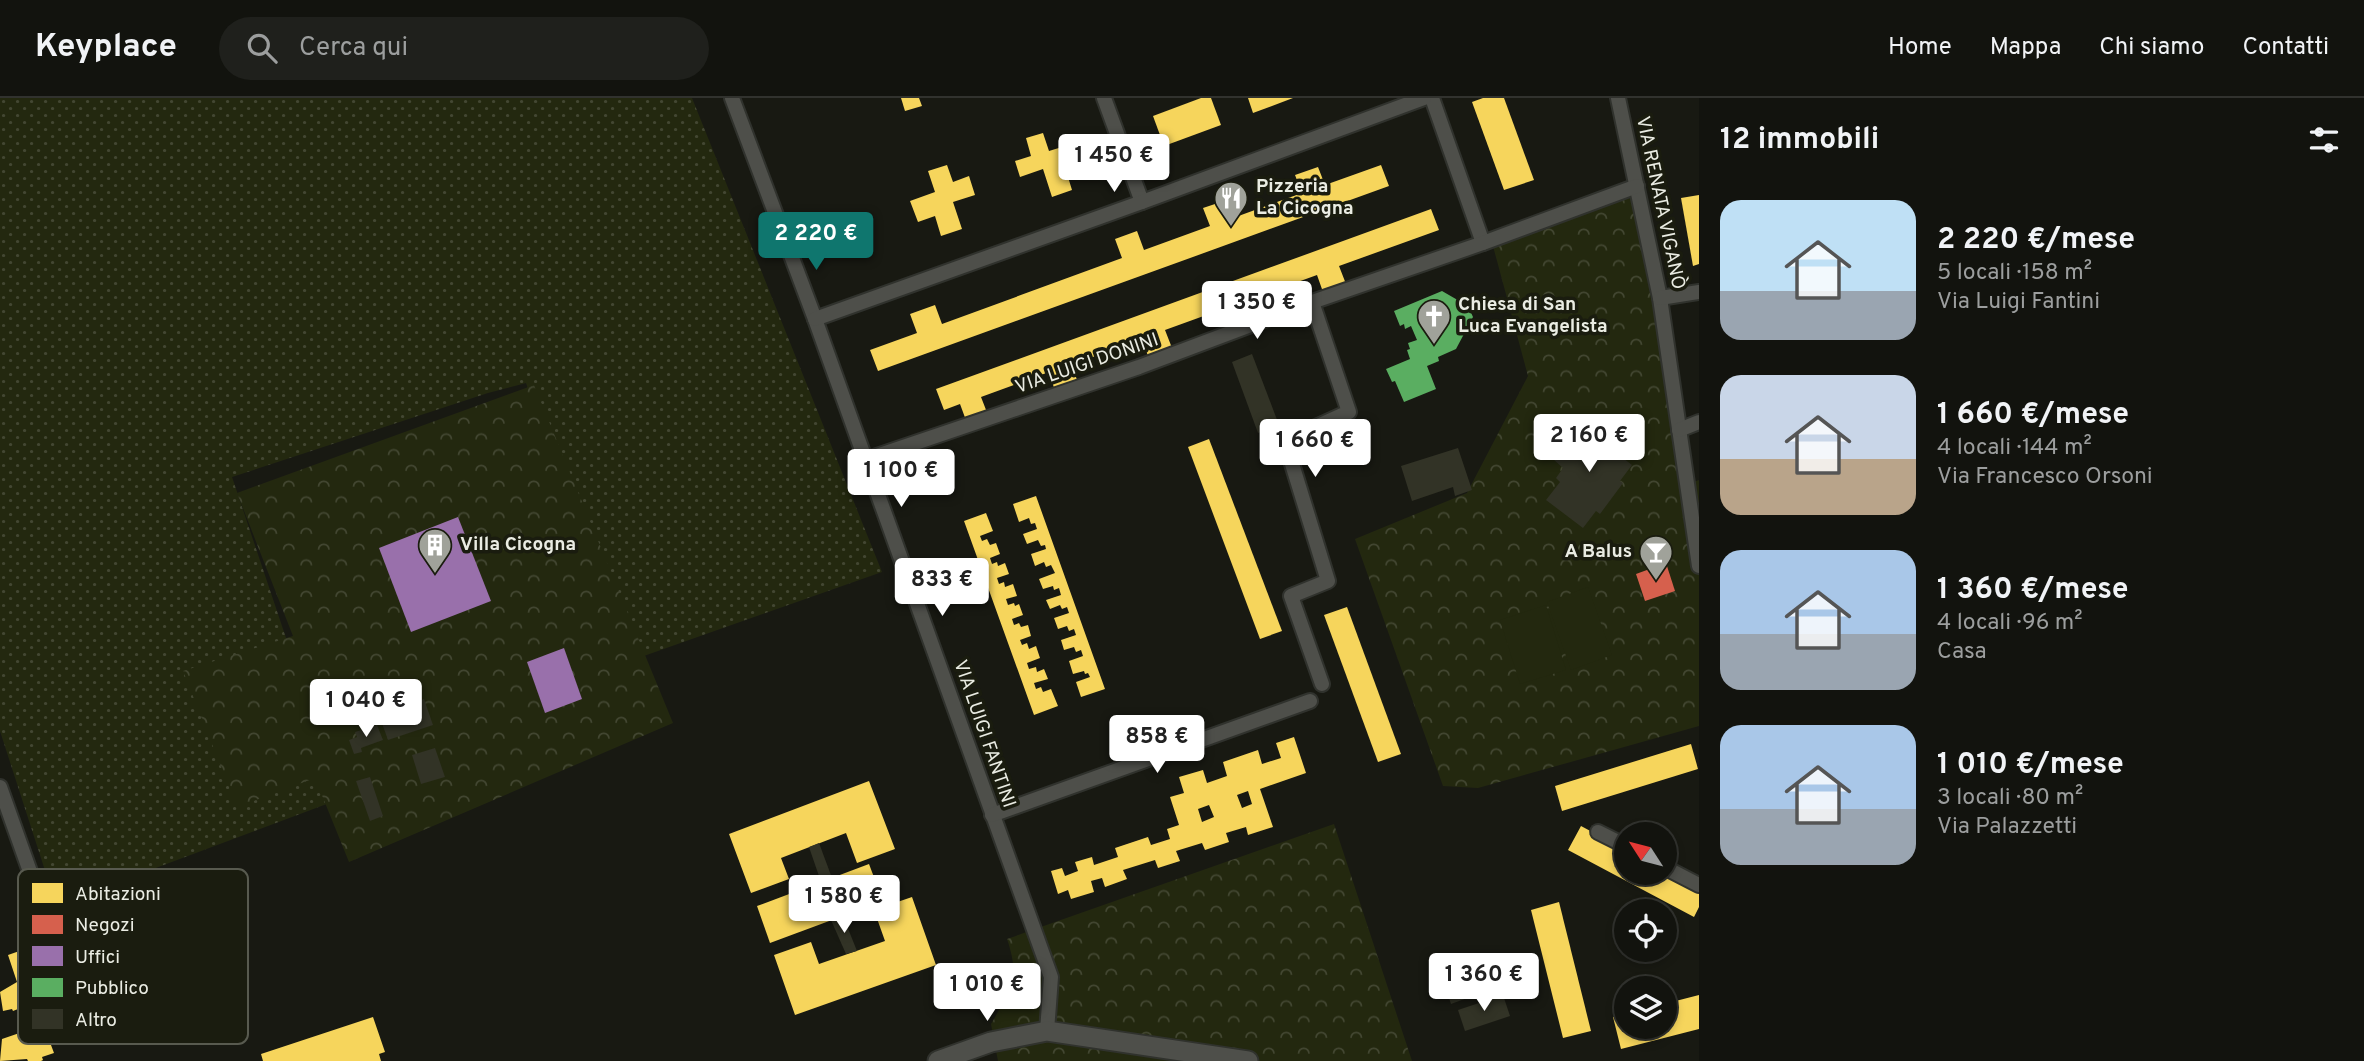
<!DOCTYPE html>
<html lang="it">
<head>
<meta charset="utf-8">
<style>
	:root { --surface:#12130e; --page:#1f201c; --text:#f1f3f6; --muted:#9c9e9e; --line:#31322e; --accent:#0f766e }
	body { margin:0; font-family:Overpass,sans-serif; background:var(--page); color:var(--text); height:100vh; display:flex; flex-direction:column; font-size:26px; white-space:nowrap }
	* { box-sizing:border-box; margin:0 }
	p { font-size:23px; color:var(--muted) }
	.icon { flex:none; width:38px; height:38px; fill:none; stroke:currentColor; stroke-width:2; stroke-linecap:round; stroke-linejoin:round }
	.map { position:relative; flex:1; overflow:hidden }
	.details { display:flex; flex-direction:column; background:var(--surface); width:665px }
	.details>* { flex:none }
	.needle { width:46px; rotate:306deg }
	.fabs { position:absolute; left:1614px; top:724px; display:grid; gap:14px }
	.fabs a { display:grid; place-items:center; width:63px; height:63px; border-radius:50%; background:var(--surface); box-shadow:0 4px 10px #0003,0 0 0 2px var(--line); font-size:35px }
	.price { position:absolute; translate:-50% -60px; padding:0 16px; border-radius:7px; background:#fff; color:#222; font-size:23px; line-height:46px; filter:drop-shadow(0 2px 4px #0008) }
	.price::after { content:''; position:absolute; left:50%; top:42px; width:21px; height:16px; margin-left:-10px; background:inherit; clip-path:polygon(0 0,100% 0,50% 100%) }
	.price.current { background:var(--accent); color:#fff }
	ul { padding:0; list-style:none }
	li { display:flex; align-items:center; gap:21px; height:175px; padding:0 21px }
	li span { display:grid; place-items:center; flex:none; width:196px; height:140px; border-radius:21px; color:#555 }
	li>.icon { margin-inline-start:auto }
	span .icon { width:84px; height:84px; fill:#fffc; stroke-width:1 }
	li b { font-size:30px }
	h2 { display:flex; justify-content:space-between; align-items:center; height:84px; padding:0 21px; font-size:30px }
	header { display:flex; align-items:center; gap:42px; box-sizing:border-box; height:98px; padding:0 35px; background:var(--surface); border-bottom:2px solid var(--line) }
	header strong { font-size:33px }
	nav { display:flex; gap:38px; margin-inline-start:auto; font-size:24px }
	.search { width:490px; height:63px; background:var(--page); display:flex; align-items:center; gap:18px; box-sizing:border-box; padding:0 24px; border-radius:38px; color:var(--muted); font-size:26px }
	main { display:flex; flex:1; min-height:0 }
	.map>svg:first-child { display:block }
	.grass { fill:url(#grass-dots) }
	.park { fill:url(#park-crowns) }
	.pitch { fill:#23280f }
	.homes { fill:#f6d55c; fill-rule:evenodd }
	.shops { fill:#d6604d }
	.offices { fill:#9970ab }
	.public { fill:#5aae61 }
	.building { fill:#323326 }
	.lines { fill:none; stroke-linecap:round; stroke-linejoin:round }
	.street-casing { stroke:#30322d; stroke-width:18 }
	.secondary-casing { stroke:#30322d; stroke-width:23 }
	.street { stroke:#4e4f4a; stroke-width:14 }
	.secondary { stroke:#4e4f4a; stroke-width:19 }
	.labels { text-anchor:middle; dominant-baseline:central; stroke-width:7; stroke-linejoin:round; paint-order:stroke }
	.poi-label { font-size:19px; font-weight:bold; fill:#eaece3; stroke:#1a1c0f; text-anchor:start }
	.street-label { font-size:19px; fill:#eaece3; stroke:#1a1c0f }
	.key { fill:#1a1c0f; stroke:#585a4f; stroke-width:2 }
	.key-label { font-size:19px; fill:#eaece3 }
</style>
</head>
<body>
<header>
<strong>Keyplace</strong>
<div class="search"><svg class="icon" aria-label="search" viewBox="0 0 24 24"><circle cx="10" cy="10" r="6"/><path d="M15 15l6 6"/></svg>Cerca qui</div>
<nav><a>Home</a><a>Mappa</a><a>Chi siamo</a><a>Contatti</a></nav>
</header>
<main>
<div class="map">
<svg width="1699" height="963" viewBox="0 0 1699 963">
	<defs>
		<pattern id="grass-dots" width="8" height="8" patternUnits="userSpaceOnUse" patternTransform="scale(1.75)"><rect width="8" height="8" fill="#23280f"/><path d="M2 2h.1M6 6h.1" fill="none" stroke="#434732" stroke-width="1.8" stroke-linecap="round"/></pattern>
		<pattern id="park-crowns" width="20" height="18" patternUnits="userSpaceOnUse" patternTransform="scale(1.75)"><rect width="20" height="18" fill="#23280f"/><path d="M2 6a3 3 0 1 1 6 0M12 15a3 3 0 1 1 6 0" fill="none" stroke="#434732"/></pattern>
	</defs>
	<rect width="100%" height="100%" fill="#181912"/>
	<polygon class="grass" points="0,0 692,0 882,474 624,565 526,285 488,295 232,379 340,701 129,780 179,919 101,946 0,633"/>
	<g class="park">
		<polygon points="1639,92 1688,386 1699,382 1699,628 1478,690 1443,688 1355,441 1467,395 1528,278 1493,148"/>
		<polygon points="534,287 673,625 349,764 315,680 237,709 183,573 293,538 237,395"/>
		<path d="M1334,726L1412,963H998L991,926C1010,893 1021,881 1007,841Z"/>
	</g>
	<g class="pitch">
		<polygon points="1588,489 1612,557 1571,572 1547,504"/>
		<polygon points="1546,507 1566,572 1520,586 1500,522"/>
	</g>
	<g class="homes">
		<polygon points="901,0 919,0 922,8 905,13"/>
		<polygon points="1201,0 1211,0 1221,27 1164,48 1153,18"/>
		<polygon points="1248,0 1293,0 1253,15"/>
		<polygon points="1483,0 1504,0 1534,82 1504,92 1472,4"/>
		<polygon points="1043,35 1049,53 1075,45 1080,60 1064,66 1072,92 1052,99 1043,71 1020,79 1015,63 1031,58 1026,40"/>
		<polygon points="947,67 953,84 969,78 975,97 953,104 962,131 941,138 935,118 918,124 910,103 935,94 928,73"/>
		<polygon points="1381,67 1389,88 878,273 870,252 917,235 910,216 935,207 942,226 1122,160 1115,141 1137,133 1144,152 1210,128 1203,110 1227,102 1233,120 1302,95 1295,77 1318,69 1325,87"/>
		<polygon points="1699,97 1699,166 1693,168 1681,100"/>
		<polygon points="1431,111 1439,132 1339,168 1346,186 1323,194 1317,177 1165,232 1172,250 1148,258 1142,241 1071,267 1078,284 1055,293 1049,274 981,299 988,317 967,325 960,306 944,312 936,291"/>
		<polygon points="1209,341 1282,533 1260,541 1188,349"/>
		<polygon points="1036,398 1105,591 1081,599 1076,584 1090,579 1088,575 1085,576 1084,573 1073,576 1069,563 1083,558 1081,552 1076,554 1074,549 1064,552 1061,542 1076,537 1074,531 1069,533 1067,528 1058,531 1054,520 1069,515 1067,509 1062,511 1060,507 1050,511 1046,502 1061,497 1059,490 1054,492 1053,488 1043,491 1039,481 1055,475 1051,467 1046,469 1044,464 1035,468 1031,456 1046,451 1045,447 1041,448 1038,442 1027,446 1023,436 1037,431 1035,425 1031,426 1029,420 1019,424 1013,406"/>
		<polygon points="986,415 993,433 980,438 982,443 987,441 990,447 996,445 1000,456 990,460 992,466 997,464 998,468 1005,465 1009,476 997,480 999,486 1004,484 1005,489 1013,486 1017,498 1006,501 1008,507 1014,505 1015,508 1019,506 1023,517 1012,521 1014,527 1019,525 1021,529 1028,527 1031,538 1020,542 1022,547 1027,545 1029,551 1036,548 1040,560 1027,565 1029,571 1036,569 1037,574 1044,571 1048,581 1034,585 1036,591 1041,589 1043,594 1051,591 1058,608 1034,617 964,423"/>
		<polygon points="1347,509 1401,656 1378,664 1324,517"/>
		<path d="M1294,639L1306,675L1260,691L1273,729L1248,737L1246,729L1226,735L1229,744L1205,752L1202,745L1176,753L1180,763L1158,770L1155,762L1123,772L1127,781L1105,789L1102,780L1091,783L1094,794L1071,801L1068,792L1058,796L1051,773L1062,770L1065,778L1078,773L1075,764L1092,759L1094,767L1118,759L1115,750L1148,739L1151,747L1170,741L1167,731L1179,727L1170,699L1184,695L1179,679L1203,672L1207,685L1227,678L1223,664L1258,652L1262,666L1281,660L1276,645ZM1248,693L1252,706L1242,710L1237,697ZM1209,707L1214,719L1202,724L1198,711Z"/>
		<polygon points="1691,646 1698,671 1562,713 1555,688"/>
		<polygon points="869,683 895,751 857,765 846,735 781,760 789,781 751,795 729,736"/>
		<polygon points="1581,728 1626,752 1626,775 1664,775 1699,791 1699,809 1694,819 1568,752"/>
		<polygon points="869,766 883,803 770,845 757,808"/>
		<polygon points="912,799 936,867 795,917 774,857 811,844 819,866 885,843 874,812"/>
		<polygon points="1559,804 1591,933 1563,940 1531,812"/>
		<polygon points="28,850 31,860 34,860 48,899 13,913 12,911 3,913 0,894 17,884 8,857"/>
		<polygon points="1699,897 1699,931 1621,951 1613,919 1626,916 1626,929 1664,929 1664,906"/>
		<polygon points="373,919 385,954 379,956 381,963 263,963 261,956"/>
		<polygon points="34,930 36,934 45,931 54,955 42,959 43,962 41,963 28,963 27,961 0,963 2,941"/>
	</g>
	<polygon class="shops" points="1666,465 1675,493 1645,503 1636,476"/>
	<g class="offices">
		<polygon points="458,419 491,503 411,534 379,450"/>
		<polygon points="564,550 582,601 545,615 527,564"/>
	</g>
	<polygon class="public" points="1442,193 1468,208 1473,219 1456,251 1438,259 1439,263 1427,268 1436,291 1404,304 1395,283 1392,284 1386,271 1410,261 1407,252 1410,251 1408,245 1417,242 1411,228 1405,231 1404,226 1400,228 1394,213"/>
	<g class="building">
		<polygon points="1252,256 1279,327 1258,335 1232,264"/>
		<polygon points="1600,316 1618,330 1606,347 1632,367 1620,383 1623,385 1600,416 1596,413 1583,430 1546,402 1560,384 1556,380 1563,370 1553,361 1566,343 1575,349"/>
		<polygon points="1458,350 1472,392 1455,398 1453,389 1412,403 1401,368"/>
		<polygon points="424,601 433,627 388,642 379,617"/>
		<polygon points="377,627 383,642 361,650 362,654 354,656 349,642 357,639 355,634"/>
		<polygon points="435,650 445,679 421,686 412,657"/>
		<polygon points="370,679 383,718 370,723 356,683"/>
		<polygon points="819,745 832,780 821,784 809,749"/>
		<polygon points="843,818 857,853 846,856 831,822"/>
		<polygon points="1456,861 1470,899 1451,906 1438,867"/>
		<polygon points="1503,897 1510,918 1465,933 1458,912"/>
	</g>
	<g class="lines">
		<defs>
			<g id="street">
				<polyline points="732,0 815,221 1051,879 1047,933"/>
				<polyline points="1104,0 1142,104"/>
				<polyline points="1432,0 1483,145"/>
				<polyline points="1618,0 1660,200 1699,468"/>
				<polyline points="1660,200 1699,194"/>
				<polyline points="1312,204 1349,314 1285,343 1328,483 1291,498 1322,586"/>
				<polyline points="815,221 1142,104 1424,0"/>
				<polyline points="1679,332 1699,324"/>
				<polyline points="865,362 1139,269 1312,204 1483,145 1637,88"/>
				<polyline points="0,689 88,937"/>
				<polyline points="992,717 1310,603"/>
				<polyline points="1598,734 1626,748"/>
				<polyline points="1664,769 1699,787"/>
			</g>
			<polyline id="secondary" points="938,963 991,944 1047,933 1248,963"/>
		</defs>
		<use href="#street" class="street-casing"/>
		<use href="#secondary" class="secondary-casing"/>
		<use href="#street" class="street"/>
		<use href="#secondary" class="secondary"/>
	</g>
	<defs>
		<symbol id="restaurant-pin" viewBox="-11 -11 22 30"><path d="M0 17L-7.5 6A9.5 9.5 0 1 1 7.5 6Z" fill="#a0a29a" stroke="#1a1c0f"/><path d="M-5-6h1v4h1v-4h1v4h1v-4h1v5L-1.5 .5V6h-2V.5L-5-1ZM5-6V6H3V1.5H1.5Q1.5-4 5-6Z" fill="#fff"/></symbol>
		<symbol id="church-pin" viewBox="-11 -11 22 30"><path d="M0 17L-7.5 6A9.5 9.5 0 1 1 7.5 6Z" fill="#a0a29a" stroke="#1a1c0f"/><path d="M-1.2-6h2.4v3.5h3.3v2.4h-3.3V6h-2.4V-.1h-3.3v-2.4h3.3Z" fill="#fff"/></symbol>
		<symbol id="building-pin" viewBox="-11 -11 22 30"><path d="M0 17L-7.5 6A9.5 9.5 0 1 1 7.5 6Z" fill="#a0a29a" stroke="#1a1c0f"/><path d="M-4-6H4V6H1V3H-1V6H-4ZM-2.5-4.3h1.7v1.8h-1.7ZM.8-4.3h1.7v1.8H.8ZM-2.5-1h1.7V.8h-1.7ZM.8-1h1.7V.8H.8Z" fill="#fff"/></symbol>
		<symbol id="bar-pin" viewBox="-11 -11 22 30"><path d="M0 17L-7.5 6A9.5 9.5 0 1 1 7.5 6Z" fill="#a0a29a" stroke="#1a1c0f"/><path d="M-6-5H6L.8 .8V4.5H3.5V6h-7V4.5H-.8V.8Z" fill="#fff"/></symbol>
	</defs>
	<g fill-rule="evenodd">
		<use href="#restaurant-pin" x="1212" y="81" width="38" height="52"/>
		<use href="#church-pin" x="1415" y="199" width="38" height="52"/>
		<use href="#building-pin" x="416" y="428" width="38" height="52"/>
		<use href="#bar-pin" x="1637" y="435" width="38" height="52"/>
	</g>
	<g class="labels">
		<g class="poi-label">
			<text x="1256" y="89">Pizzeria<tspan x="1256" dy="22">La Cicogna</tspan></text>
			<text x="1458" y="207">Chiesa di San<tspan x="1458" dy="22">Luca Evangelista</tspan></text>
			<text x="460" y="447">Villa Cicogna</text>
			<text x="1632" y="454" text-anchor="end">A Balus</text>
		</g>
		<g class="street-label">
			<text transform="translate(1660 105) rotate(78)">VIA RENATA VIGANÒ</text>
			<text transform="translate(1087 266) rotate(-19)">VIA LUIGI DONINI</text>
			<text transform="translate(984 636) rotate(71)">VIA LUIGI FANTINI</text>
		</g>
	</g>
	<rect x="18" y="771" width="230" height="175" rx="10" class="key"/>
	<rect x="32" y="785" width="31" height="20" fill="#f6d55c"/>
	<rect x="32" y="817" width="31" height="19" fill="#d6604d"/>
	<rect x="32" y="848" width="31" height="20" fill="#9970ab"/>
	<rect x="32" y="880" width="31" height="19" fill="#5aae61"/>
	<rect x="32" y="911" width="31" height="20" fill="#323326"/>
	<g class="key-label">
		<text x="75" y="802">Abitazioni</text>
		<text x="75" y="833">Negozi</text>
		<text x="75" y="865">Uffici</text>
		<text x="75" y="896">Pubblico</text>
		<text x="75" y="928">Altro</text>
	</g>
</svg>
<div class="fabs">
<a><svg class="needle" viewBox="-14 -14 28 28"><path d="M0-13l5 13h-10z" fill="#e53935"/><path d="M0 13l5-13h-10z" fill="#9c9e9e"/></svg></a>
<a><svg class="icon" aria-label="locate" viewBox="0 0 24 24"><circle cx="12" cy="12" r="6"/><path d="M12 2v4M12 18v4M2 12h4M18 12h4"/></svg></a>
<a><svg class="icon" aria-label="layers" viewBox="0 0 24 24"><path d="M12 4l9 5-9 5-9-5zM3 14l9 5 9-5"/></svg></a>
</div>
<b class="price" style="left:1114px;top:96px">1 450 €</b>
<b class="price current" style="left:816px;top:174px">2 220 €</b>
<b class="price" style="left:1257px;top:243px">1 350 €</b>
<b class="price" style="left:1589px;top:376px">2 160 €</b>
<b class="price" style="left:1315px;top:381px">1 660 €</b>
<b class="price" style="left:901px;top:411px">1 100 €</b>
<b class="price" style="left:942px;top:520px">833 €</b>
<b class="price" style="left:366px;top:641px">1 040 €</b>
<b class="price" style="left:1157px;top:677px">858 €</b>
<b class="price" style="left:844px;top:837px">1 580 €</b>
<b class="price" style="left:1484px;top:915px">1 360 €</b>
<b class="price" style="left:987px;top:925px">1 010 €</b>
</div>
<section class="details">
<h2>12 immobili<svg class="icon" aria-label="filters" viewBox="0 0 24 24"><path d="M4 7h16M4 17h16"/><circle cx="9" cy="7" r="2"/><circle cx="15" cy="17" r="2"/></svg></h2>
<ul>
<li><span style="background:linear-gradient(#bfe0f5 65%,#9aa5b1 0)"><svg class="icon" aria-label="home" viewBox="0 0 24 24"><path d="M3 11l9-7 9 7M6 9v11h12V9"/></svg></span><div><b>2 220 €/mese</b><p>5 locali · 158 m²</p><p>Via Luigi Fantini</p></div></li>
<li><span style="background:linear-gradient(#c9d6e8 60%,#b9a48a 0)"><svg class="icon" aria-label="home" viewBox="0 0 24 24"><path d="M3 11l9-7 9 7M6 9v11h12V9"/></svg></span><div><b>1 660 €/mese</b><p>4 locali · 144 m²</p><p>Via Francesco Orsoni</p></div></li>
<li><span style="background:linear-gradient(#a9c7e8 60%,#9aa5b1 0)"><svg class="icon" aria-label="home" viewBox="0 0 24 24"><path d="M3 11l9-7 9 7M6 9v11h12V9"/></svg></span><div><b>1 360 €/mese</b><p>4 locali · 96 m²</p><p>Casa</p></div></li>
<li><span style="background:linear-gradient(#a9c7e8 60%,#9aa5b1 0)"><svg class="icon" aria-label="home" viewBox="0 0 24 24"><path d="M3 11l9-7 9 7M6 9v11h12V9"/></svg></span><div><b>1 010 €/mese</b><p>3 locali · 80 m²</p><p>Via Palazzetti</p></div></li>
</ul>
</section>
</main>
</body>
</html>
